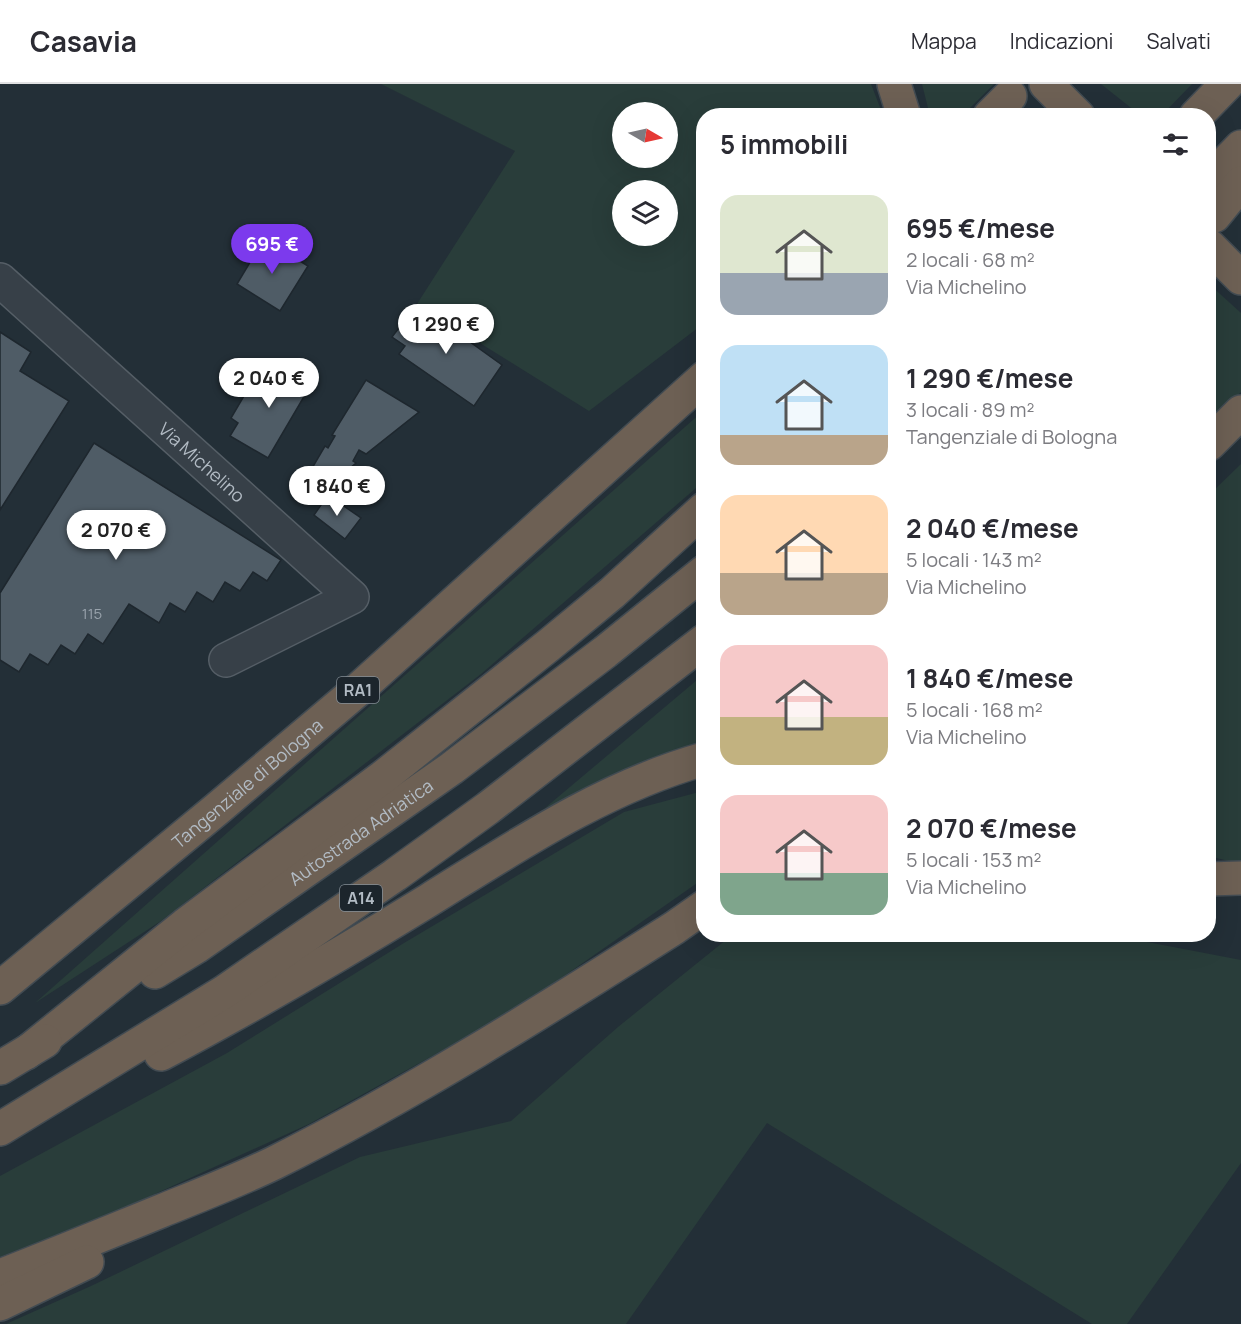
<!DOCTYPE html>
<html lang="it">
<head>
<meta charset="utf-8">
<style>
	:root { --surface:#fff; --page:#f2f2f3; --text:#2b2b33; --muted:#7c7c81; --line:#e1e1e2; --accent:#7c3aed }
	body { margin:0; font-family:Manrope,sans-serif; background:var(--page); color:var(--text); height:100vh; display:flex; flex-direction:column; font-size:22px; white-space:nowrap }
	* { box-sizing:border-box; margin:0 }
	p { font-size:20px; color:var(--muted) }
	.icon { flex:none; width:33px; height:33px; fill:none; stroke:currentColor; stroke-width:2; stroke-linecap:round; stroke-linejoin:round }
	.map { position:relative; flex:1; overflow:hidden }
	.sheet { position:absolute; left:696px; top:24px; width:520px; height:834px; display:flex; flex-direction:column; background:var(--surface); border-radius:24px; box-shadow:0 6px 24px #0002 }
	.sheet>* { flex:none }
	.needle { width:39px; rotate:99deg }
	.controls { position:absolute; left:612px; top:18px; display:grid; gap:12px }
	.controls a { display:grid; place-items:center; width:66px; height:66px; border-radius:50%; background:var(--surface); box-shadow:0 6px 24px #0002; font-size:30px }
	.price { position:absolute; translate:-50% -51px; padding:0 14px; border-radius:21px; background:#fff; color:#222; font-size:20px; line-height:39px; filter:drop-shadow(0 2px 3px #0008) }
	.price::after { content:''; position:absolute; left:50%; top:36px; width:18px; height:14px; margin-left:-9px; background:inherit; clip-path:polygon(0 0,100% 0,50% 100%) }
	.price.active { background:var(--accent); color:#fff }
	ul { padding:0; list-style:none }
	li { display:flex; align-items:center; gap:18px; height:150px; padding:0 24px }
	li span { display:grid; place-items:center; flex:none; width:168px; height:120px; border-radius:18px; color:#555 }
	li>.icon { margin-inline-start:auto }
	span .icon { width:72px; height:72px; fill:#fffc; stroke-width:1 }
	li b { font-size:26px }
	h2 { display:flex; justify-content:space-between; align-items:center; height:72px; padding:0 24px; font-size:26px }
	header { display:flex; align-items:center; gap:36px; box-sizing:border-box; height:84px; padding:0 30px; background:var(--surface); border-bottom:2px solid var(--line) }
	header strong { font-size:28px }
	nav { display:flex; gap:33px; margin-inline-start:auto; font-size:21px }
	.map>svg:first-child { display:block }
	.green { fill:#293d3a; fill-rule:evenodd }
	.building { fill:#4f5c66; stroke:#1e272e; stroke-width:1.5 }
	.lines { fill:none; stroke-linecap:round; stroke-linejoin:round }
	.minor-casing { stroke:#555e66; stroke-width:36 }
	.highway-casing { stroke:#424b52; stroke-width:36 }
	.minor { stroke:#374048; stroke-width:33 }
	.highway { stroke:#6d6054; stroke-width:33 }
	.labels { text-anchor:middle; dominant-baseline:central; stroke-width:4.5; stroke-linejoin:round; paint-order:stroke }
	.number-label { font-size:15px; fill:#99a3ac }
	.shield { fill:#1c252c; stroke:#858e96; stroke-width:1.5 }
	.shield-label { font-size:16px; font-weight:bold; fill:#b2bbc4 }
	.street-label { font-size:18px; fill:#b2bbc4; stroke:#1c252c }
</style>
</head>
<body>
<header>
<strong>Casavia</strong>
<nav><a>Mappa</a><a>Indicazioni</a><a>Salvati</a></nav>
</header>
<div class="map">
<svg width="1241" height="1240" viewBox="0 0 1241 1240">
	<rect width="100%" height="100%" fill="#232f37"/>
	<g class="green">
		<path d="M381,0H871L883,31L704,32L703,240L589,327L417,220L515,67ZM622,28H668V74H622ZM622,106H668V152H622Z"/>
		<polygon points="922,0 994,0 963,31 930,32"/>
		<polygon points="1101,0 1192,0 1162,31 1140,31"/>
		<polygon points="1209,200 1241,229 1241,308 1209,339"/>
		<polygon points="703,327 703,398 481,590 161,837 35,919"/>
		<polygon points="1241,380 1241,778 1236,779 1209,772 1209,411"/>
		<polygon points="703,591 703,661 697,662 545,724"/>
		<polygon points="703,707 703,795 514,927 309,1040 111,1130 0,1173 0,1092 227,969 404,859 624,728"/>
		<polygon points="1116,851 1121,853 1241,876 1241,1079 1127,1240 1092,1240 767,1039 626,1240 6,1240 91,1202 360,1073 511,1037 618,943 732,851"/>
	</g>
	<g class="building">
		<polygon points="264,155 308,182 280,227 237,200"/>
		<polygon points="417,220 502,281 474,322 399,270 405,262 392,253"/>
		<polygon points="0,248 31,268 20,287 69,317 0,426"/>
		<polygon points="274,277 312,299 268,374 230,352 238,339 231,334 248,305 256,309"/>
		<polygon points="366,296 419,328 366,370 359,366 353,377 356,379 316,413 301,403 325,362 328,364 335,352 332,351"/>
		<polygon points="94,359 281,476 267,497 253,488 240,507 225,498 213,518 197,508 185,528 170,519 159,539 129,520 103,560 88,550 75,570 61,561 48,581 30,570 19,588 0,576 0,509"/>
		<polygon points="328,411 361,434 345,455 314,431"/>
	</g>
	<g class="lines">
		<defs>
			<g id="minor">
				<path id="s1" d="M0,196L352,513L226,576"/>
			</g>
			<g id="highway">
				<polyline points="894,0 904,32"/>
				<polyline points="1046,0 1078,32"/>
				<polyline points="990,32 1010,12"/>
				<polyline points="1196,32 1227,0"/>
				<polyline points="1209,96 1241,63"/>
				<polyline points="1214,132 1241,99"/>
				<polyline points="1209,162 1241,194"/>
				<polyline points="1209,360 1241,328"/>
				<polyline points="1209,795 1241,794"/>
				<path id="s2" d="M155,888L196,863L452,684L605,568L704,488"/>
				<path id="s3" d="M0,904L217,725L360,604L704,294"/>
				<polyline points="26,969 185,841 383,693 549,561 612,509 704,425"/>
				<path d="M161,970C252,922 341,870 429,816C516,762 604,703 704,675"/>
				<polyline points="0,984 45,957"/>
				<polyline points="0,1045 224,908 395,791 488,724 704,557"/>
				<path d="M0,1192C54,1171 107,1149 161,1127C198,1112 237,1097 274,1079C412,1010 543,927 674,844L704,823"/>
				<polyline points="0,1220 87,1178"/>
			</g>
		</defs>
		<use href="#minor" class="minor-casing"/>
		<use href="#highway" class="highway-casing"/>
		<use href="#minor" class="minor"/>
		<use href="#highway" class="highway"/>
	</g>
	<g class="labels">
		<g class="number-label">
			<text x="92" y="529">115</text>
		</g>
		<g class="shield">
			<rect x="337" y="593" width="42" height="26" rx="4.5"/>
			<rect x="340" y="801" width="42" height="26" rx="4.5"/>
		</g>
		<g class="shield-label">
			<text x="358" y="606">RA1</text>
			<text x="361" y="814">A14</text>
		</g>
		<g class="street-label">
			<text stroke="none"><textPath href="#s1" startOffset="272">Via Michelino</textPath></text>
			<text stroke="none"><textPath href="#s3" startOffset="321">Tangenziale di Bologna</textPath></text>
			<text stroke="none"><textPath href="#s2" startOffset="249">Autostrada Adriatica</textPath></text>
		</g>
	</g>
</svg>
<div class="controls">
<a><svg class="needle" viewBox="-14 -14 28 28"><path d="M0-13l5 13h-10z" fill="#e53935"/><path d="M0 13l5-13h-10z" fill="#7c7c81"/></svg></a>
<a><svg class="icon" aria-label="layers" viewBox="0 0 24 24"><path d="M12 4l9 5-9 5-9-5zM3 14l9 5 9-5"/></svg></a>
</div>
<b class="price active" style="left:272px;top:191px">695 €</b>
<b class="price" style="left:446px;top:271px">1 290 €</b>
<b class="price" style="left:269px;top:325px">2 040 €</b>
<b class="price" style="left:337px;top:433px">1 840 €</b>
<b class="price" style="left:116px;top:477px">2 070 €</b>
<section class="sheet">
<h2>5 immobili<svg class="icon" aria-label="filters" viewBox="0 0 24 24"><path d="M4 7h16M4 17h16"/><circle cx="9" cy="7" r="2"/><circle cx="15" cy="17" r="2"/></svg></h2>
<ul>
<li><span style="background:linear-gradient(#dfe7d0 65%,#9aa5b1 0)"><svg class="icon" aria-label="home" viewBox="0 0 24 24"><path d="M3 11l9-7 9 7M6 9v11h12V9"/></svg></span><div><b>695 €/mese</b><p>2 locali · 68 m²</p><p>Via Michelino</p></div></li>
<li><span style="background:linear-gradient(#bfe0f5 75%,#b9a48a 0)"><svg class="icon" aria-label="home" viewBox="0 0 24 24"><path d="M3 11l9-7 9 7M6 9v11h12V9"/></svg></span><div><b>1 290 €/mese</b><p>3 locali · 89 m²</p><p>Tangenziale di Bologna</p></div></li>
<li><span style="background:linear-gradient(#ffd9b3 65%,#b9a48a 0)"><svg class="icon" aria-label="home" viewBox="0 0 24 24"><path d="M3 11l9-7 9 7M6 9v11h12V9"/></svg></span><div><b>2 040 €/mese</b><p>5 locali · 143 m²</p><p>Via Michelino</p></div></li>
<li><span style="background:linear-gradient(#f6c9c9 60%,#c2b280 0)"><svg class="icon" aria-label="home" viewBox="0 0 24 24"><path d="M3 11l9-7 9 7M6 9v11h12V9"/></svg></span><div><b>1 840 €/mese</b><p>5 locali · 168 m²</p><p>Via Michelino</p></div></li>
<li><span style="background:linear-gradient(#f6c9c9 65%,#7fa58c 0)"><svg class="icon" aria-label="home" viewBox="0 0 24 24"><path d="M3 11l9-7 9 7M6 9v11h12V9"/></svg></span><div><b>2 070 €/mese</b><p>5 locali · 153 m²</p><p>Via Michelino</p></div></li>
</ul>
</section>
</div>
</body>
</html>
